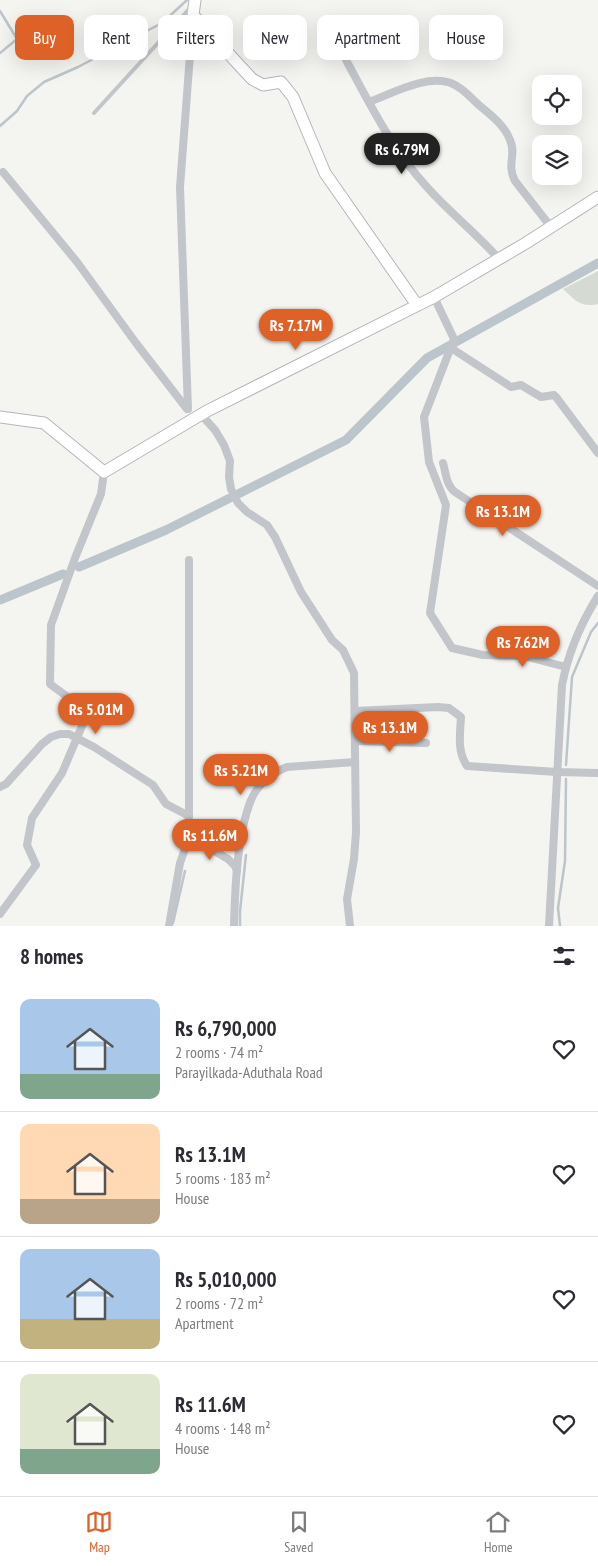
<!DOCTYPE html>
<html lang="en">
<head>
<meta charset="utf-8">
<style>
	:root { --surface:#fff; --page:#f7f7f7; --text:#2b2b33; --muted:#7c7c81; --line:#e1e1e2; --accent:#de6227 }
	body { margin:0; font-family:"PT Sans Narrow",sans-serif; background:var(--page); color:var(--text); height:100vh; display:flex; flex-direction:column; font-size:19px; white-space:nowrap }
	* { box-sizing:border-box; margin:0 }
	p { font-size:16px; color:var(--muted) }
	.icon { flex:none; width:28px; height:28px; fill:none; stroke:currentColor; stroke-width:2; stroke-linecap:round; stroke-linejoin:round }
	.map { position:relative; height:926px; overflow:hidden }
	.panel { display:flex; flex-direction:column; background:var(--surface); flex:1 }
	.panel>* { flex:none }
	.banner { position:absolute; left:15px; top:15px; width:569px; height:45px; display:flex; gap:10px }
	.tools { position:absolute; left:532px; top:75px; display:grid; gap:10px }
	.tools a { display:grid; place-items:center; width:50px; height:50px; border-radius:10px; background:var(--surface); box-shadow:0 5px 20px #0002; font-size:25px }
	.price { position:absolute; translate:-50% -42px; padding:0 11px; border-radius:18px; background:var(--accent); color:#fff; font-size:16px; line-height:32px; filter:drop-shadow(0 1px 2px #0008) }
	.price::after { content:''; position:absolute; left:50%; top:30px; width:15px; height:11px; margin-left:-8px; background:inherit; clip-path:polygon(0 0,100% 0,50% 100%) }
	.price.current { background:#222; color:#fff }
	ul { padding:0; list-style:none }
	li { display:flex; align-items:center; gap:15px; height:125px; padding:0 20px }
	li+li { border-top:1px solid var(--line) }
	li span { display:grid; place-items:center; flex:none; width:140px; height:100px; border-radius:10px; color:#555 }
	li>.icon { margin-inline-start:auto }
	span .icon { width:60px; height:60px; fill:#fffc; stroke-width:1 }
	li b { font-size:21px }
	h2 { display:flex; justify-content:space-between; align-items:center; height:60px; padding:0 20px; font-size:21px }
	.pill { padding:0 18px; border-radius:10px; background:var(--surface); box-shadow:0 5px 20px #0002; font-size:18px; line-height:45px }
	.pill.current { background:var(--accent); color:#fff }
	.dock { display:flex; justify-content:space-around; align-items:center; height:70px; border-top:1px solid var(--line); background:var(--surface); font-size:14px; color:var(--muted) }
	.dock a { display:grid; justify-items:center; gap:2px }
	.dock .current { color:var(--accent) }
	.map>svg:first-child { display:block }
	.green { fill:#d5dbd2 }
	.lines { fill:none; stroke-linecap:round; stroke-linejoin:round }
	.stream { stroke:#bbc5cb; stroke-width:2.5 }
	.canal { stroke:#bbc5cb; stroke-width:9 }
	.secondary-casing { stroke:#b2b7bb; stroke-width:13 }
	.lane { stroke:#c2c5c9; stroke-width:4 }
	.street { stroke:#c2c5c9; stroke-width:8 }
	.secondary { stroke:#fff; stroke-width:11 }
</style>
</head>
<body>
<div class="map">
<svg width="598" height="926" viewBox="0 0 598 926">
	<rect width="100%" height="100%" fill="#f4f5f1"/>
	<path class="green" d="M598,271V304C580,308 575,300 563,289Z"/>
	<g class="lines">
		<g class="stream">
			<polyline points="0,11 17,39 0,53"/>
			<polyline points="0,126 17,111 27,96 44,82 78,67 162,23 187,0"/>
			<polyline points="566,765 572,677 591,632 598,623"/>
			<polyline points="173,923 185,871"/>
			<polyline points="240,926 240,911 246,855"/>
			<polyline points="560,926 558,908 565,861 566,779"/>
		</g>
		<g class="canal">
			<polyline points="79,567 166,530 346,440 427,358 598,263"/>
			<polyline points="0,600 63,574"/>
		</g>
		<defs>
			<g id="secondary">
				<polyline points="195,0 193,15 252,79 263,85 281,82 293,97 325,173 417,305"/>
				<polyline points="0,417 44,423 104,472 207,411 434,297 526,243 598,197"/>
			</g>
		</defs>
		<use href="#secondary" class="secondary-casing"/>
		<polyline class="lane" points="94,113 190,8"/>
		<g class="street">
			<path d="M346,60C370,104 392,149 426,186C449,212 476,233 499,259"/>
			<path d="M369,102C393,93 429,73 453,84C463,88 472,99 480,106C491,115 505,126 510,140C517,155 506,163 515,181L551,227"/>
			<polyline points="3,172 77,262 136,343 187,409"/>
			<polyline points="434,297 454,339 424,417 429,462 446,505 430,613 452,648 483,655 524,656 566,667"/>
			<polyline points="451,348 511,387 521,385 541,397 554,395 556,397 598,453"/>
			<polyline points="188,409 180,187 193,15"/>
			<polyline points="203,413 205,419 215,430 224,445 230,461 229,477 231,489 238,503 247,512 267,525 275,537 301,592 332,640 343,650 354,673 356,832 354,859 347,899 350,926"/>
			<path d="M443,463C446,473 446,485 455,492L598,586"/>
			<path d="M355,711L438,707L449,708L461,717C460,735 457,751 467,766L557,772L598,773"/>
			<polyline points="355,741 426,743"/>
			<polyline points="0,787 6,784 42,744 51,737 60,734 69,734 94,747 153,785 166,804 189,816"/>
			<polyline points="186,846 192,843 201,843 228,859 235,866 237,871"/>
			<polyline points="0,914 36,865 27,845 32,818 62,773 88,712 50,684 51,625 75,558 101,494 104,472"/>
			<polyline points="169,926 180,863 186,846 189,816 189,560"/>
			<path d="M234,926C235,888 237,835 251,800C257,785 272,773 287,767L355,762"/>
			<path d="M549,926L562,685C568,654 581,623 598,596"/>
		</g>
		<use href="#secondary" class="secondary"/>
	</g>
</svg>
<div class="tools">
<a><svg class="icon" aria-label="locate" viewBox="0 0 24 24"><circle cx="12" cy="12" r="6"/><path d="M12 2v4M12 18v4M2 12h4M18 12h4"/></svg></a>
<a><svg class="icon" aria-label="layers" viewBox="0 0 24 24"><path d="M12 4l9 5-9 5-9-5zM3 14l9 5 9-5"/></svg></a>
</div>
<b class="price current" style="left:402px;top:175px">Rs 6.79M</b>
<b class="price" style="left:296px;top:351px">Rs 7.17M</b>
<b class="price" style="left:503px;top:537px">Rs 13.1M</b>
<b class="price" style="left:523px;top:668px">Rs 7.62M</b>
<b class="price" style="left:96px;top:735px">Rs 5.01M</b>
<b class="price" style="left:390px;top:753px">Rs 13.1M</b>
<b class="price" style="left:241px;top:796px">Rs 5.21M</b>
<b class="price" style="left:210px;top:861px">Rs 11.6M</b>
<div class="banner">
<a class="pill current">Buy</a>
<a class="pill">Rent</a>
<a class="pill">Filters</a>
<a class="pill">New</a>
<a class="pill">Apartment</a>
<a class="pill">House</a>
</div>
</div>
<section class="panel">
<h2>8 homes<svg class="icon" aria-label="filters" viewBox="0 0 24 24"><path d="M4 7h16M4 17h16"/><circle cx="9" cy="7" r="2"/><circle cx="15" cy="17" r="2"/></svg></h2>
<ul>
<li><span style="background:linear-gradient(#a9c7e8 75%,#7fa58c 0)"><svg class="icon" aria-label="home" viewBox="0 0 24 24"><path d="M3 11l9-7 9 7M6 9v11h12V9"/></svg></span><div><b>Rs 6,790,000</b><p>2 rooms · 74 m²</p><p>Parayilkada-Aduthala Road</p></div><svg class="icon" aria-label="heart" viewBox="0 0 24 24"><path d="M12 20l-8-8c-3-5 5-10 8-4 3-6 11-1 8 4z"/></svg></li>
<li><span style="background:linear-gradient(#ffd9b3 75%,#b9a48a 0)"><svg class="icon" aria-label="home" viewBox="0 0 24 24"><path d="M3 11l9-7 9 7M6 9v11h12V9"/></svg></span><div><b>Rs 13.1M</b><p>5 rooms · 183 m²</p><p>House</p></div><svg class="icon" aria-label="heart" viewBox="0 0 24 24"><path d="M12 20l-8-8c-3-5 5-10 8-4 3-6 11-1 8 4z"/></svg></li>
<li><span style="background:linear-gradient(#a9c7e8 70%,#c2b280 0)"><svg class="icon" aria-label="home" viewBox="0 0 24 24"><path d="M3 11l9-7 9 7M6 9v11h12V9"/></svg></span><div><b>Rs 5,010,000</b><p>2 rooms · 72 m²</p><p>Apartment</p></div><svg class="icon" aria-label="heart" viewBox="0 0 24 24"><path d="M12 20l-8-8c-3-5 5-10 8-4 3-6 11-1 8 4z"/></svg></li>
<li><span style="background:linear-gradient(#dfe7d0 75%,#7fa58c 0)"><svg class="icon" aria-label="home" viewBox="0 0 24 24"><path d="M3 11l9-7 9 7M6 9v11h12V9"/></svg></span><div><b>Rs 11.6M</b><p>4 rooms · 148 m²</p><p>House</p></div><svg class="icon" aria-label="heart" viewBox="0 0 24 24"><path d="M12 20l-8-8c-3-5 5-10 8-4 3-6 11-1 8 4z"/></svg></li>
</ul>
</section>
<nav class="dock">
<a class="current"><svg class="icon" aria-label="map" viewBox="0 0 24 24"><path d="M3 6l6-2 6 2 6-2v14l-6 2-6-2-6 2zM9 4v14M15 6v14"/></svg>Map</a>
<a><svg class="icon" aria-label="saved" viewBox="0 0 24 24"><path d="M7 4h10v16l-5-4-5 4z"/></svg>Saved</a>
<a><svg class="icon" aria-label="home" viewBox="0 0 24 24"><path d="M3 11l9-7 9 7M6 9v11h12V9"/></svg>Home</a>
</nav>
</body>
</html>
